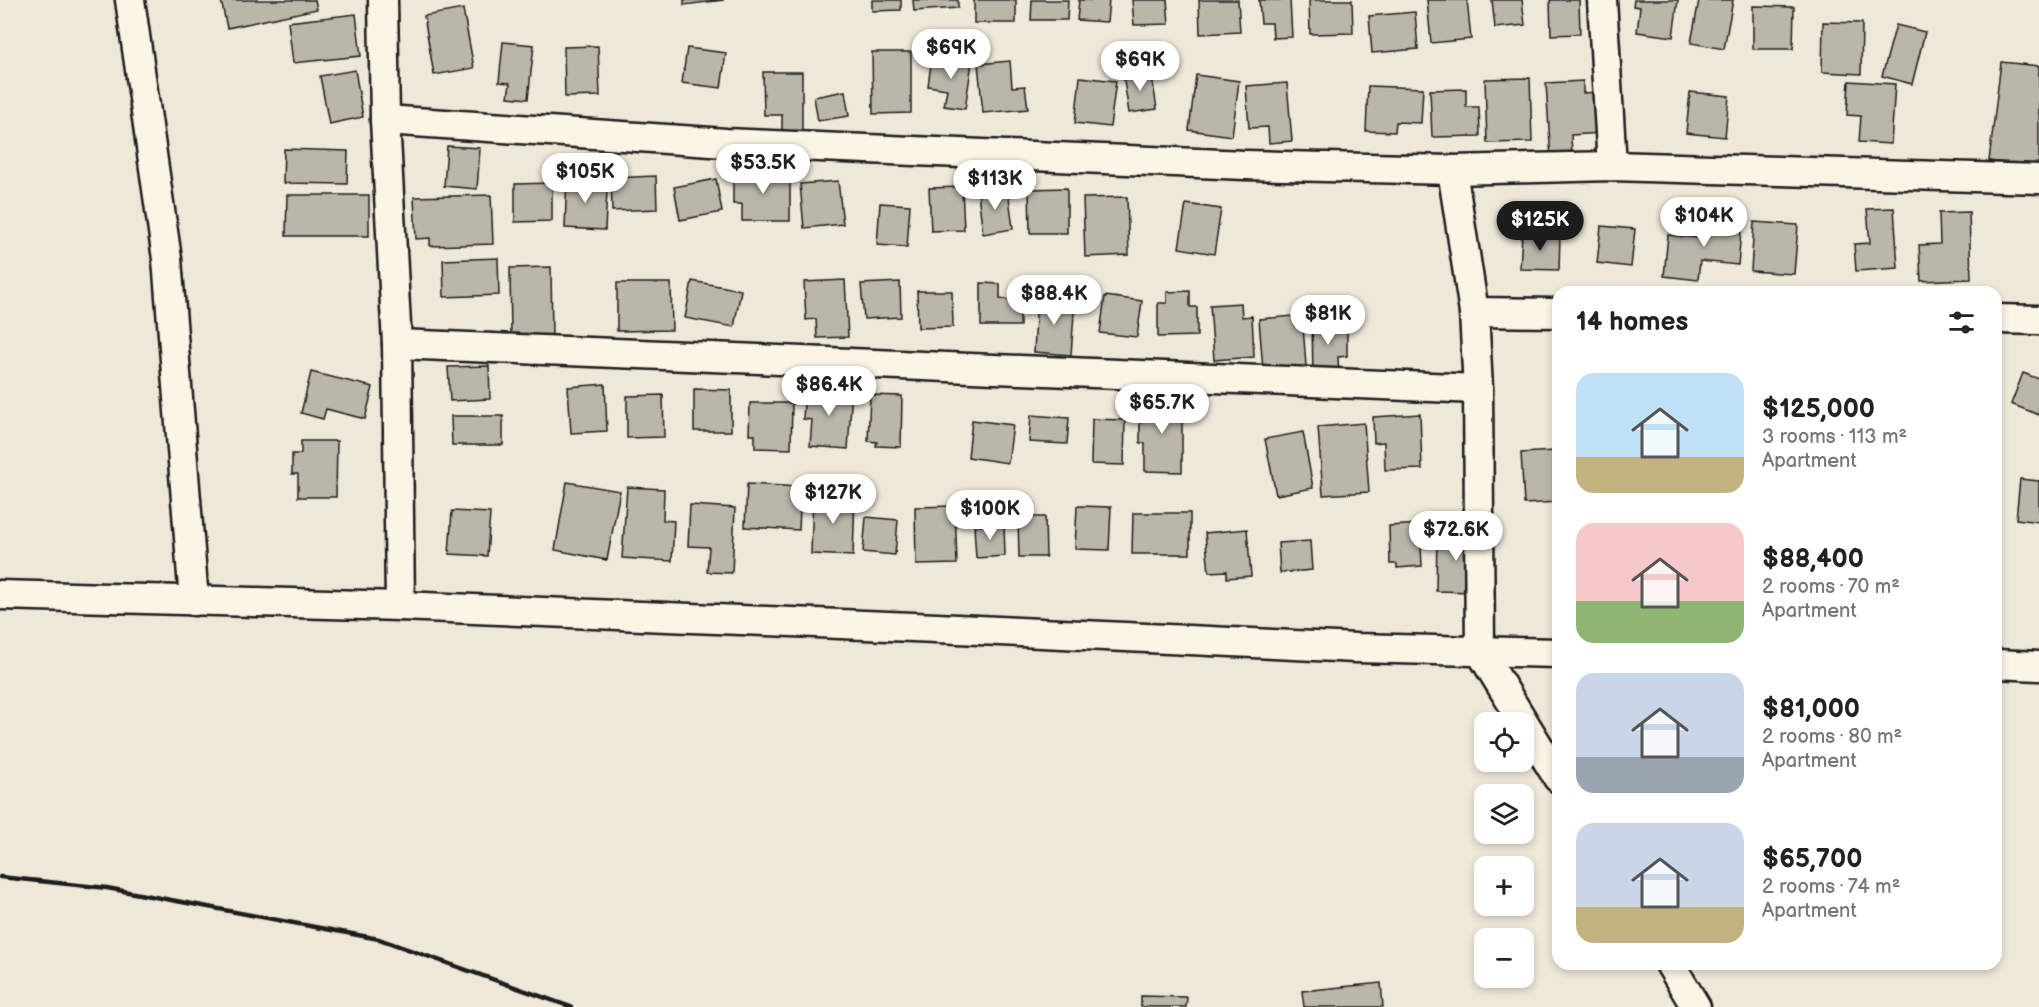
<!DOCTYPE html>
<html lang="en">
<head>
<meta charset="utf-8">
<style>
	:root { --surface:#fff; --page:#f6f6f6; --text:#222; --muted:#767676; --accent:#1c1c1c }
	body { margin:0; font-family:"Balsamiq Sans",sans-serif; background:var(--page); color:var(--text); height:100vh; display:flex; flex-direction:column; font-size:22px; white-space:nowrap }
	* { box-sizing:border-box; margin:0 }
	p { font-size:20px; color:var(--muted) }
	.icon { flex:none; width:33px; height:33px; fill:none; stroke:currentColor; stroke-width:2; stroke-linecap:round; stroke-linejoin:round }
	.map { position:relative; flex:1; overflow:hidden }
	.details { position:absolute; left:1552px; top:286px; width:450px; height:684px; display:flex; flex-direction:column; background:var(--surface); border-radius:18px; box-shadow:0 3px 9px #0003 }
	.details>* { flex:none }
	.tools { position:absolute; left:1474px; top:712px; display:grid; gap:12px }
	.tools a { display:grid; place-items:center; width:60px; height:60px; border-radius:12px; background:var(--surface); box-shadow:0 3px 9px #0003; font-size:30px }
	.price { position:absolute; translate:-50% -51px; padding:0 14px; border-radius:21px; background:#fff; color:#222; font-size:20px; line-height:39px; filter:drop-shadow(0 2px 3px #0008) }
	.price::after { content:''; position:absolute; left:50%; top:36px; width:18px; height:14px; margin-left:-9px; background:inherit; clip-path:polygon(0 0,100% 0,50% 100%) }
	.price.current { background:var(--accent); color:#fff }
	ul { padding:0; list-style:none }
	li { display:flex; align-items:center; gap:18px; height:150px; padding:0 24px }
	li span { display:grid; place-items:center; flex:none; width:168px; height:120px; border-radius:18px; color:#555 }
	li>.icon { margin-inline-start:auto }
	span .icon { width:72px; height:72px; fill:#fffc; stroke-width:1 }
	li b { font-size:26px }
	h2 { display:flex; justify-content:space-between; align-items:center; height:72px; padding:0 24px; font-size:26px }
	.map>svg:first-child { display:block }
	.building { fill:#bab6aa; stroke:#1c1c1c; stroke-width:1.5 }
	.lines { fill:none; stroke-linecap:round; stroke-linejoin:round }
	.street-casing { stroke:#1c1c1c; stroke-width:33 }
	.street { stroke:#fcf5e5; stroke-width:28 }
	.rail { stroke:#1c1c1c; stroke-width:4.5 }
</style>
</head>
<body>
<div class="map">
<svg width="2039" height="1007" viewBox="0 0 2039 1007">
	<rect width="100%" height="100%" fill="#eee8d9"/>
	<filter id="ink" filterUnits="userSpaceOnUse"><feTurbulence type="fractalNoise" baseFrequency=".0167" numOctaves="2"/><feDisplacementMap in="SourceGraphic" scale="12" xChannelSelector="R" yChannelSelector="G"/><feConvolveMatrix kernelMatrix="1 2 1 2 8 2 1 2 1" color-interpolation-filters="sRGB"/></filter>
	<g filter="url(#ink)">
		<g class="building">
			<polygon points="221,0 315,0 317,9 227,28"/>
			<polygon points="684,0 724,0 684,5"/>
			<polygon points="872,0 901,0 901,10 872,11"/>
			<polygon points="913,0 958,0 958,8 914,11"/>
			<rect x="974" y="0" width="42" height="23"/>
			<polygon points="1032,0 1068,0 1067,20 1031,20"/>
			<polygon points="1079,0 1109,0 1107,22 1077,20"/>
			<polygon points="1132,0 1167,0 1169,24 1134,25"/>
			<polygon points="1199,0 1238,0 1240,32 1200,34"/>
			<polygon points="1259,0 1290,0 1292,37 1273,38 1272,23 1261,23"/>
			<polygon points="1309,0 1352,0 1353,33 1310,34"/>
			<polygon points="1427,0 1467,0 1471,39 1431,43"/>
			<polygon points="1492,0 1522,0 1525,25 1495,28"/>
			<polygon points="1550,0 1579,0 1580,34 1551,35"/>
			<polygon points="1634,0 1678,0 1673,37 1637,32 1640,7 1633,6"/>
			<polygon points="1699,0 1733,0 1724,49 1691,43"/>
			<polygon points="1753,6 1794,7 1793,49 1753,49"/>
			<polygon points="463,9 474,68 434,75 424,16"/>
			<polygon points="1415,12 1418,49 1372,53 1369,16"/>
			<polygon points="356,14 361,56 293,63 288,22"/>
			<polygon points="1823,22 1862,23 1861,74 1822,72"/>
			<polygon points="1896,25 1925,32 1912,84 1882,76"/>
			<polygon points="503,42 534,45 528,99 508,97 510,83 499,82"/>
			<polygon points="598,46 600,96 565,97 564,47"/>
			<polygon points="687,48 726,53 721,88 682,83"/>
			<polygon points="872,52 911,52 911,113 873,114"/>
			<polygon points="932,56 972,62 965,109 944,106 947,89 928,86"/>
			<polygon points="1010,61 1012,87 1025,86 1028,109 983,113 978,64"/>
			<polygon points="2001,62 2039,66 2039,167 1989,161"/>
			<polygon points="355,70 363,117 329,124 320,76"/>
			<polygon points="1151,70 1157,109 1129,113 1123,74"/>
			<polygon points="763,72 802,72 802,132 782,132 782,115 764,115"/>
			<polygon points="1196,75 1239,81 1232,136 1189,130"/>
			<polygon points="1080,77 1116,81 1110,127 1075,123"/>
			<polygon points="1530,78 1532,142 1487,143 1485,79"/>
			<polygon points="1583,81 1583,93 1615,91 1617,132 1571,135 1572,158 1551,159 1546,83"/>
			<polygon points="1849,81 1895,84 1891,144 1859,142 1861,116 1847,115"/>
			<polygon points="1287,83 1292,141 1269,143 1268,127 1249,128 1246,86"/>
			<polygon points="1368,86 1423,88 1421,123 1396,122 1395,132 1366,131"/>
			<polygon points="1466,89 1466,107 1479,107 1480,136 1432,137 1430,90"/>
			<polygon points="845,91 849,116 818,121 814,97"/>
			<polygon points="1690,92 1729,96 1725,137 1686,133"/>
			<polygon points="447,146 480,148 477,189 444,186"/>
			<polygon points="284,149 348,151 347,184 283,183"/>
			<polygon points="733,170 790,170 790,221 742,221 742,204 733,204"/>
			<polygon points="567,175 598,176 597,189 607,190 605,230 565,228"/>
			<polygon points="656,176 657,209 612,211 611,178"/>
			<polygon points="716,179 722,212 680,220 674,187"/>
			<polygon points="838,181 843,224 804,228 800,184"/>
			<polygon points="552,183 552,221 515,222 515,184"/>
			<polygon points="962,187 964,230 931,231 929,188"/>
			<polygon points="1067,188 1067,233 1030,233 1029,189"/>
			<polygon points="1008,189 1013,229 983,234 978,193"/>
			<polygon points="287,195 369,195 369,236 286,236"/>
			<polygon points="491,195 493,244 430,246 430,238 416,239 414,197"/>
			<polygon points="1127,197 1129,255 1085,257 1083,198"/>
			<polygon points="880,203 910,205 907,247 877,245"/>
			<polygon points="1186,204 1221,209 1214,254 1179,248"/>
			<polygon points="1894,208 1898,268 1856,271 1854,244 1870,243 1867,209"/>
			<polygon points="1969,212 1971,279 1921,281 1919,245 1940,244 1939,213"/>
			<polygon points="1701,215 1742,220 1738,265 1700,261 1698,280 1664,276 1668,235 1699,238"/>
			<polygon points="1754,222 1798,225 1794,274 1751,271"/>
			<polygon points="1601,226 1635,229 1631,267 1597,263"/>
			<polygon points="1522,234 1560,236 1559,270 1520,269"/>
			<polygon points="498,258 499,295 444,297 443,260"/>
			<polygon points="551,267 552,336 511,336 510,268"/>
			<polygon points="845,280 848,337 817,338 816,319 806,320 804,282"/>
			<polygon points="692,281 741,290 734,327 685,318"/>
			<polygon points="900,282 901,317 864,319 861,284"/>
			<polygon points="617,283 671,283 672,330 617,331"/>
			<polygon points="981,283 1000,284 1000,299 1020,300 1020,326 981,326"/>
			<polygon points="917,291 952,291 953,327 918,328"/>
			<polygon points="1190,291 1190,307 1197,307 1197,336 1158,337 1158,303 1167,303 1167,292"/>
			<polygon points="1105,296 1142,301 1137,337 1100,333"/>
			<polygon points="1037,298 1075,300 1071,355 1034,352"/>
			<polygon points="1241,303 1242,317 1252,316 1254,357 1214,360 1210,305"/>
			<polygon points="1294,316 1295,326 1303,326 1306,366 1263,370 1259,319"/>
			<polygon points="1312,317 1343,317 1343,324 1347,324 1347,356 1338,357 1339,379 1313,379"/>
			<polygon points="489,366 490,399 450,401 448,367"/>
			<polygon points="311,372 373,387 365,419 326,409 323,419 301,413"/>
			<polygon points="2023,373 2039,379 2039,415 2011,404"/>
			<polygon points="605,384 607,431 571,433 568,387"/>
			<polygon points="805,388 852,391 848,449 810,446 812,420 803,419"/>
			<polygon points="694,389 731,390 731,431 694,431"/>
			<polygon points="663,395 664,437 627,438 627,396"/>
			<polygon points="870,395 902,396 901,447 876,446 877,442 868,441"/>
			<polygon points="1140,401 1182,401 1182,472 1145,471 1145,443 1140,443"/>
			<polygon points="750,403 792,403 791,449 755,448 755,435 749,435"/>
			<polygon points="1420,414 1422,469 1385,470 1384,442 1374,443 1373,417"/>
			<polygon points="1031,415 1069,418 1067,444 1029,442"/>
			<polygon points="451,416 503,416 503,445 452,445"/>
			<polygon points="1092,419 1125,420 1124,465 1091,464"/>
			<polygon points="972,420 1013,425 1008,463 968,457"/>
			<polygon points="1364,423 1369,492 1323,495 1318,427"/>
			<polygon points="1303,432 1313,488 1276,495 1265,439"/>
			<polygon points="301,441 337,441 336,497 298,497 298,474 292,474 292,454 301,454"/>
			<polygon points="1555,451 1558,502 1524,504 1521,453"/>
			<polygon points="2020,479 2039,481 2039,522 2016,519"/>
			<polygon points="567,482 620,491 607,560 555,550"/>
			<polygon points="747,484 801,487 799,530 745,527"/>
			<polygon points="627,487 664,489 663,520 674,521 672,561 622,558"/>
			<polygon points="813,495 855,496 853,556 811,554"/>
			<polygon points="690,505 735,508 732,573 707,572 709,547 688,546"/>
			<polygon points="955,506 957,564 916,565 915,507"/>
			<polygon points="1077,506 1111,507 1109,550 1075,549"/>
			<polygon points="452,511 490,513 487,556 449,554"/>
			<polygon points="1133,513 1190,513 1190,554 1132,554"/>
			<polygon points="866,517 898,520 895,555 863,552"/>
			<polygon points="1018,517 1045,517 1046,557 1019,557"/>
			<polygon points="1004,524 1005,556 976,558 974,526"/>
			<polygon points="1420,524 1422,566 1397,568 1397,564 1390,564 1389,526"/>
			<polygon points="1247,529 1251,576 1227,578 1227,571 1209,572 1205,533"/>
			<polygon points="1437,533 1475,534 1474,592 1436,591"/>
			<polygon points="1310,541 1312,570 1280,573 1278,543"/>
			<polygon points="1381,983 1383,1007 1304,1007 1302,991"/>
			<polygon points="1141,996 1187,997 1186,1007 1141,1007"/>
		</g>
		<g class="lines">
			<defs>
				<g id="street">
					<polyline points="130,0 167,259 194,601"/>
					<polyline points="383,0 385,120 397,344 400,606"/>
					<polyline points="1602,0 1612,166"/>
					<polyline points="385,120 726,143 1245,165 1452,170 1612,166 2039,179"/>
					<polyline points="1452,170 1474,312"/>
					<polyline points="1558,313 1474,312 1478,389 1480,651 1558,778"/>
					<polyline points="1996,319 2039,320"/>
					<polyline points="397,344 1478,389"/>
					<polyline points="0,595 400,606 937,628 1356,648 1558,653"/>
					<polyline points="1996,664 2039,666"/>
					<polyline points="1670,964 1696,1007"/>
				</g>
			</defs>
			<use href="#street" class="street-casing"/>
			<use href="#street" class="street"/>
			<polyline class="rail" points="0,877 107,888 379,939 571,1007"/>
		</g>
	</g>
</svg>
<div class="tools">
<a><svg class="icon" aria-label="locate" viewBox="0 0 24 24"><circle cx="12" cy="12" r="6"/><path d="M12 2v4M12 18v4M2 12h4M18 12h4"/></svg></a>
<a><svg class="icon" aria-label="layers" viewBox="0 0 24 24"><path d="M12 4l9 5-9 5-9-5zM3 14l9 5 9-5"/></svg></a>
<a>+</a>
<a>−</a>
</div>
<b class="price" style="left:951px;top:80px">$69K</b>
<b class="price" style="left:1140px;top:92px">$69K</b>
<b class="price" style="left:763px;top:195px">$53.5K</b>
<b class="price" style="left:585px;top:204px">$105K</b>
<b class="price" style="left:995px;top:211px">$113K</b>
<b class="price" style="left:1704px;top:248px">$104K</b>
<b class="price current" style="left:1540px;top:252px">$125K</b>
<b class="price" style="left:1054px;top:326px">$88.4K</b>
<b class="price" style="left:1328px;top:346px">$81K</b>
<b class="price" style="left:829px;top:417px">$86.4K</b>
<b class="price" style="left:1162px;top:435px">$65.7K</b>
<b class="price" style="left:833px;top:525px">$127K</b>
<b class="price" style="left:990px;top:541px">$100K</b>
<b class="price" style="left:1456px;top:562px">$72.6K</b>
<section class="details">
<h2>14 homes<svg class="icon" aria-label="filters" viewBox="0 0 24 24"><path d="M4 7h16M4 17h16"/><circle cx="9" cy="7" r="2"/><circle cx="15" cy="17" r="2"/></svg></h2>
<ul>
<li><span style="background:linear-gradient(#bfe0f5 70%,#c2b280 0)"><svg class="icon" aria-label="home" viewBox="0 0 24 24"><path d="M3 11l9-7 9 7M6 9v11h12V9"/></svg></span><div><b>$125,000</b><p>3 rooms · 113 m²</p><p>Apartment</p></div></li>
<li><span style="background:linear-gradient(#f6c9c9 65%,#8fb573 0)"><svg class="icon" aria-label="home" viewBox="0 0 24 24"><path d="M3 11l9-7 9 7M6 9v11h12V9"/></svg></span><div><b>$88,400</b><p>2 rooms · 70 m²</p><p>Apartment</p></div></li>
<li><span style="background:linear-gradient(#c9d6e8 70%,#9aa5b1 0)"><svg class="icon" aria-label="home" viewBox="0 0 24 24"><path d="M3 11l9-7 9 7M6 9v11h12V9"/></svg></span><div><b>$81,000</b><p>2 rooms · 80 m²</p><p>Apartment</p></div></li>
<li><span style="background:linear-gradient(#c9d6e8 70%,#c2b280 0)"><svg class="icon" aria-label="home" viewBox="0 0 24 24"><path d="M3 11l9-7 9 7M6 9v11h12V9"/></svg></span><div><b>$65,700</b><p>2 rooms · 74 m²</p><p>Apartment</p></div></li>
</ul>
</section>
</div>
</body>
</html>
